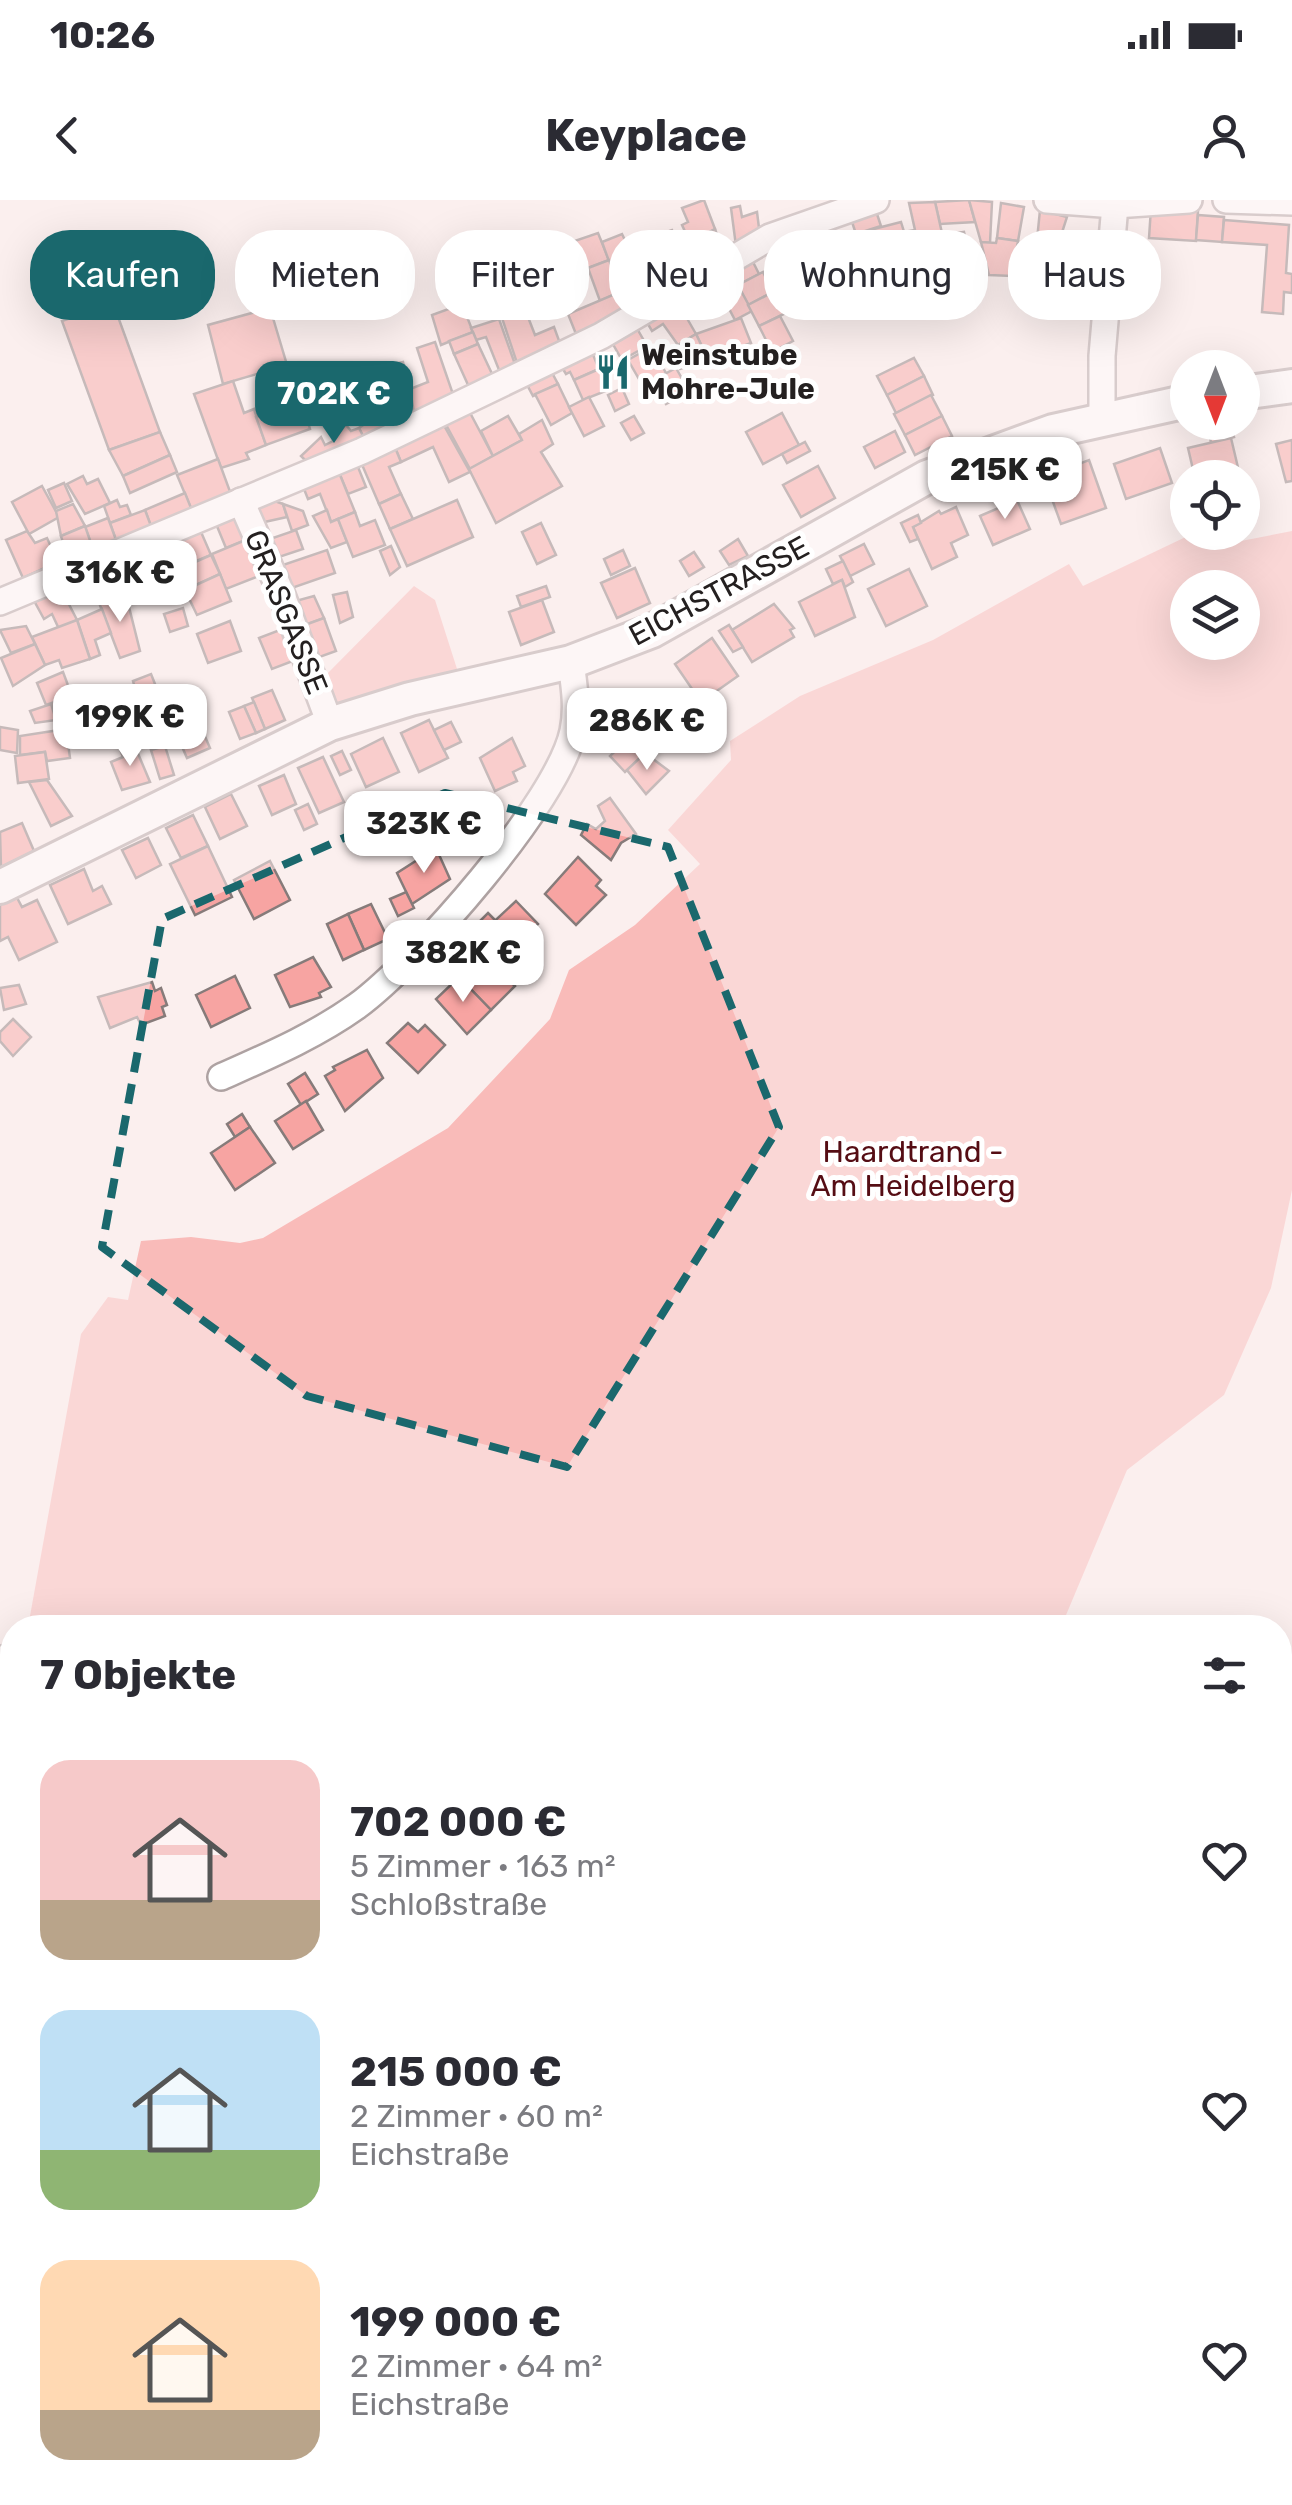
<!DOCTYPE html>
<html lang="de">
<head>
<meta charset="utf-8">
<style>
	:root { --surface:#fff; --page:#f7f7f7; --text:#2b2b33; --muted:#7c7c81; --accent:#1a686d }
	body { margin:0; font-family:Rubik,sans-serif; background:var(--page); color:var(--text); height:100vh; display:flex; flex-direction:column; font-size:38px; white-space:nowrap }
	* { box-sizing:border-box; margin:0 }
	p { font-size:32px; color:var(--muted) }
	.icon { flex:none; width:55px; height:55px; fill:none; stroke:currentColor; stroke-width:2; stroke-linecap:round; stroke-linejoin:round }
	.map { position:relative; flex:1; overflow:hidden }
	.panel { position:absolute; left:0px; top:1415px; width:1292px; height:890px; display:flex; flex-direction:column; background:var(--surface); border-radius:40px 40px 0 0; box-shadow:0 10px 40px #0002 }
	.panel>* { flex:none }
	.guide { position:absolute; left:30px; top:30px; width:1232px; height:90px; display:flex; gap:20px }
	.needle { width:65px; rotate:180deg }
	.controls { position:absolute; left:1170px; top:150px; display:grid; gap:20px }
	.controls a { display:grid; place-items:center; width:90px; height:90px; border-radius:50%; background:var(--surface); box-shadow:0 10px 40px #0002; font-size:50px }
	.price { position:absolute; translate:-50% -85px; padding:0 22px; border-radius:20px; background:#fff; color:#222; font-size:32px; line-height:65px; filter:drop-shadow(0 2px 5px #0008) }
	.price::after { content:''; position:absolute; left:50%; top:60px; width:30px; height:22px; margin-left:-15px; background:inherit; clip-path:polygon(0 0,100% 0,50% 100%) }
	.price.on { background:var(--accent); color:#fff }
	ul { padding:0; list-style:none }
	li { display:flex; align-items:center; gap:30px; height:250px; padding:0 40px }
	li span { display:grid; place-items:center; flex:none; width:280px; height:200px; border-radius:30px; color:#555 }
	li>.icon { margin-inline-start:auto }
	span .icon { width:120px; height:120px; fill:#fffc; stroke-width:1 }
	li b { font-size:42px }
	h2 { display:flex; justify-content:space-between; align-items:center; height:120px; padding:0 40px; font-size:42px }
	.tag { padding:0 35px; border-radius:40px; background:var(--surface); box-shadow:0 10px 40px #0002; font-size:35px; line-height:90px }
	.tag.on { background:var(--accent); color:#fff }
	.status { display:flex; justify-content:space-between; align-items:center; height:70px; padding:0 50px; background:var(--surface); direction:ltr }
	.status svg { height:28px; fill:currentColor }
	header { display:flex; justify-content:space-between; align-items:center; height:130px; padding:0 40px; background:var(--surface); font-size:45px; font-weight:700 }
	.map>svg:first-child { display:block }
	.park { fill:#f9bbb9; fill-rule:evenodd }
	.building { fill:#f7a4a2; stroke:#867b7a; stroke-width:2.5 }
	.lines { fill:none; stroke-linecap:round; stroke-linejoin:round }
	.street-casing { stroke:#aea2a2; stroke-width:30 }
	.secondary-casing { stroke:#aea2a2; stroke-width:38 }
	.street { stroke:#fff; stroke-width:25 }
	.secondary { stroke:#fff; stroke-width:32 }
	.marked { fill:none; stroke:#1a686d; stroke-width:8; stroke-dasharray:20 12; stroke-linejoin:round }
	.labels { text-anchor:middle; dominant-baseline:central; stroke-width:10; stroke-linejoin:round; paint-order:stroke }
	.poi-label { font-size:30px; font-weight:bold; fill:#242020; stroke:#fff; text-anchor:start }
	.street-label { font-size:30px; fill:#242020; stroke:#fff }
	.park-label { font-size:30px; fill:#550d14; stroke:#fff }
</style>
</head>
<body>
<div class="status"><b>10:26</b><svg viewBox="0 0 49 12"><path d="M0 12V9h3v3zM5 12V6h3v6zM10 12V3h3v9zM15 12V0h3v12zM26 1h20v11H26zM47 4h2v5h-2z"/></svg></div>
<header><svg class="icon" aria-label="back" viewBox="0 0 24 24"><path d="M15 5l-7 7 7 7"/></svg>Keyplace<svg class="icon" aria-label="person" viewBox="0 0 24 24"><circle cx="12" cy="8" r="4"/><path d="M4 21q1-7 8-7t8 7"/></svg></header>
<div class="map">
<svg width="1292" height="2305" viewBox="0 0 1292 2305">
	<rect width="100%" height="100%" fill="#fbefee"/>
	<g class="park">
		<path d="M1292,331V990L1271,1088L1224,1195L1127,1270L1061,1427H28L81,1134L108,1097L128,1100L141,1041L191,1037L240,1043L263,1038L448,928L550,819L569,770L635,725L700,664L668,630L731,560L730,541L800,496L933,440L1069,364L1083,386L1194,333L1210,347ZM1188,388H1242V442H1188Z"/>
		<polygon points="414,386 435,400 458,472 400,483 336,504 325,476"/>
		<polygon points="0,1620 12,1620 12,1979 0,1978"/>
		<polygon points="0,2222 12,2223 12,2292 816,2292 817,2305 0,2305"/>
	</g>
	<g class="building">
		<polygon points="704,0 715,29 690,42 682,25 688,22 682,8"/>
		<polygon points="969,0 975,22 940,24 935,2"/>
		<polygon points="969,0 992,2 990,43 981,42"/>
		<polygon points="935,2 946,51 912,59 904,32 915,30 909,3"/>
		<polygon points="1001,3 1024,7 1018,41 997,38"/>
		<polygon points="740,6 742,17 757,12 760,36 736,46 731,8"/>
		<polygon points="875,8 881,26 856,34 850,16"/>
		<polygon points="1151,8 1198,11 1196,41 1149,38"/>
		<polygon points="1040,10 1067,17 1059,42 1037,40"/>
		<polygon points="1198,15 1224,17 1222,42 1196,40"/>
		<polygon points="1224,20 1289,25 1286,73 1292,74 1292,93 1284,92 1283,114 1262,112 1267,45 1222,42"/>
		<polygon points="901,22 909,48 879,57 870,30"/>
		<polygon points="827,24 838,52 813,62 805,33"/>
		<polygon points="715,29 723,52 696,70 683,46"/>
		<polygon points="672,30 681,47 671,53 674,59 664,64 650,38"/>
		<polygon points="964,32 970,57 948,63 942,35"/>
		<polygon points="598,33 609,60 567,76 557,47"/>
		<polygon points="622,34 637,65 614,75 602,42"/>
		<polygon points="790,37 808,76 795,82 793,76 780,81 765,48"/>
		<polygon points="650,38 664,64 652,70 648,60 637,65 628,47"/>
		<polygon points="997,38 1018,41 1012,76 989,75 981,42 996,43"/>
		<polygon points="909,48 915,69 896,75 889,54"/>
		<polygon points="559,52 572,89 553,96 539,59"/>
		<polygon points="838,52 850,82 825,92 813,62"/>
		<polygon points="750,56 759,74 738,85 729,66"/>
		<polygon points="609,60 622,91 600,101 588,68"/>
		<polygon points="664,64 675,84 653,98 641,76"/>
		<polygon points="890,66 900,95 870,102 861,76"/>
		<polygon points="628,69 633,80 641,76 653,98 632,111 614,75"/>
		<polygon points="763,72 773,92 748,105 738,85"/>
		<polygon points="507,81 510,93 541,84 548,112 528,117 535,135 554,127 561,146 518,166 495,97 495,84"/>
		<polygon points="704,84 716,106 697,118 685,95"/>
		<polygon points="740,89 752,111 735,120 723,97"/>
		<polygon points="622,91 632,111 578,139 568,114"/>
		<polygon points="773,92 784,114 759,126 748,105"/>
		<polygon points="677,101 696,134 678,145 663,124 652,131 645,119"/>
		<polygon points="113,103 160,232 109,250 62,121"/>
		<polygon points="462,104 473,132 441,145 432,115"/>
		<polygon points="270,108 287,165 223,184 208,125"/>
		<polygon points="780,116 793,141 772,152 759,126"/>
		<polygon points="741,118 751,143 708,159 696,134"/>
		<polygon points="499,119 516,167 501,175 486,137 476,140 471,128"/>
		<polygon points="635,125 647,146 622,160 610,139"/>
		<polygon points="473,132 478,144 454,154 449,141"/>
		<polygon points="696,134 708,159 680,169 674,157 678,145"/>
		<polygon points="435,142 455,200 415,219 410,189 428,182 417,148"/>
		<polygon points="478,144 493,176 469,187 454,154"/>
		<polygon points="651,147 666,173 643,186 628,160"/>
		<polygon points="591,150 599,169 574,180 570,172 566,174 560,164"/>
		<polygon points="914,158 924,176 887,195 877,176"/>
		<polygon points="403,162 408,185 378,195 371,169"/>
		<polygon points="345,167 352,186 334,197 325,175"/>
		<polygon points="676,168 689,191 666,204 652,181"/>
		<polygon points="550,169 558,184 533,196 524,179"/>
		<polygon points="599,169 608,190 583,200 574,180"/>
		<polygon points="321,173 335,214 316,224 299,181"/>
		<polygon points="924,176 933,195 896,213 887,195"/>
		<polygon points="233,181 244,213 254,209 266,245 246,253 249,259 221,268 194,194"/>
		<polygon points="362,181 377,212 356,222 341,192"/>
		<polygon points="558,184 572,213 551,225 535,194"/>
		<polygon points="622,188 629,204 615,211 608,195"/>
		<polygon points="402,195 404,203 410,201 413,220 396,227 385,202"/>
		<polygon points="931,195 942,216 905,235 894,214"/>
		<polygon points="589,197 604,226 584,236 569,207"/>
		<polygon points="301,200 310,229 266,245 256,217"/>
		<polygon points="468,209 493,256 470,269 444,221"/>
		<polygon points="377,212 379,216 389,212 396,227 366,242 359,228 366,223 364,219"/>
		<polygon points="782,213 799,245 763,264 746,232"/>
		<polygon points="508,216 522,240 493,256 481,231"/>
		<polygon points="634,216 644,233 631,240 621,223"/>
		<polygon points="942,216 952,236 915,255 905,235"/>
		<polygon points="542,220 553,244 541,252 562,286 496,323 469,269 522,240 519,234"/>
		<polygon points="442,222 470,272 449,282 433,247 401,262 394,245"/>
		<polygon points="346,225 351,231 359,228 366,242 312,267 301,256 321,237 325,245 333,241 332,231"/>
		<polygon points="1231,226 1234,237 1211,243 1209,231"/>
		<polygon points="895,231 905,252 875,268 864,247"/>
		<polygon points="160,232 170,255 123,276 109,250"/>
		<polygon points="1231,238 1240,276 1195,278 1188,248"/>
		<polygon points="1292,240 1292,281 1286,282 1276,244"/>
		<polygon points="805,242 810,251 787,263 782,254"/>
		<polygon points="394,245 401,262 389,267 401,294 379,304 360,260"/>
		<polygon points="1160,248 1172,283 1126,299 1114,264"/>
		<polygon points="170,255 177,272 130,293 123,276"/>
		<polygon points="218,259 232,297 193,313 177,275"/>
		<polygon points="1089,260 1106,308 1061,324 1044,277"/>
		<polygon points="356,262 366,287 348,294 338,270"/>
		<polygon points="818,266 835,298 801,317 783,285"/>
		<polygon points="338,270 355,312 331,322 320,294 308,299 302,284"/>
		<polygon points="83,276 87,284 98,279 110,303 85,314 67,284"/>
		<polygon points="64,283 72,301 56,308 48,290"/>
		<polygon points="42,286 59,317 29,334 12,302"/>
		<polygon points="185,293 193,313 152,329 145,310"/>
		<polygon points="401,294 413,319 390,329 379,304"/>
		<polygon points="117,300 120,307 127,305 131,315 110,323 104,306"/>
		<polygon points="272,300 283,304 287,317 260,323 254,305"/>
		<polygon points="457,300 473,337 407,366 390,329"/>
		<polygon points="1017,300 1030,329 993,345 980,316"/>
		<polygon points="73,304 85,326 61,336 56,311"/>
		<polygon points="283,304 303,311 308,325 292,331"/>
		<polygon points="956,307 968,335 951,343 957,357 932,369 913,327 939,311 941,314"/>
		<polygon points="145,310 151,326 116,340 110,323"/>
		<polygon points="236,310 248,339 226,348 214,319"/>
		<polygon points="327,310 331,322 338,319 347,342 331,348 313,316"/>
		<polygon points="355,312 360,326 375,320 385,345 353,357 338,319"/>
		<polygon points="918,315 921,323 913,327 918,339 910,342 901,323"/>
		<polygon points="108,318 116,340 93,349 85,327"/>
		<polygon points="541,323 556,355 537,364 522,332"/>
		<polygon points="198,325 211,355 189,364 181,347 169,352 164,340"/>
		<polygon points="85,326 93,349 68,359 61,336"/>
		<polygon points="296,330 303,349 273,359 267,340"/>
		<polygon points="27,331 35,343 47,338 58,362 23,378 6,340"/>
		<polygon points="248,339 264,374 226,389 212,354"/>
		<polygon points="738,339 748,356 729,365 720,351"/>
		<polygon points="164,340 178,372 151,384 136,350"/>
		<polygon points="864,344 874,364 850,376 840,356"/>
		<polygon points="391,346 400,367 390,375 380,351"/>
		<polygon points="136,350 141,361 125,367 132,388 117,394 102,361"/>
		<polygon points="327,350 335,373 289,389 280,366"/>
		<polygon points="623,350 630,366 611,375 604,359"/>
		<polygon points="694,352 704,367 689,376 680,361"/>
		<polygon points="211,355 220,374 185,390 177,370"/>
		<polygon points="843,361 853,382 845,387 842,380 833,384 826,369"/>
		<polygon points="635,368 650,403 617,418 601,383"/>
		<polygon points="909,369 927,406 886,426 868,389"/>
		<polygon points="108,373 117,394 90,403 87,393 79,394 74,379"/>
		<polygon points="220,374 231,401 197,415 185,390"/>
		<polygon points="842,380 855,417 815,436 799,402"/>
		<polygon points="58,383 77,420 59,429 52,414 44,419 32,397"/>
		<polygon points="546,386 550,397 521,407 517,396"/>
		<polygon points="347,392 353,417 340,423 333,395"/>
		<polygon points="117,394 119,401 127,399 140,451 120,458 98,400"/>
		<polygon points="314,396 324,418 302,426 292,402"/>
		<polygon points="542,400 554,432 521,445 509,412"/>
		<polygon points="774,404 794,428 790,430 794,437 752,462 732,430"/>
		<polygon points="183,408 188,426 170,432 164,414"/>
		<polygon points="102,409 111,433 95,440 100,455 90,459 77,420"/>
		<polygon points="324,418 336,451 314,459 302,426"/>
		<polygon points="77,420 90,459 62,468 59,460 45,465 32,437"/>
		<polygon points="230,421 241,451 208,463 197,434"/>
		<polygon points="729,425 743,447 733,452 719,431"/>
		<polygon points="26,426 35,444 11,453 0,430"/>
		<polygon points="285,428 298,459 272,469 259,438"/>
		<polygon points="712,438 738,476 701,502 675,464"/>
		<polygon points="35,444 45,465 13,486 1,458"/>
		<polygon points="63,472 72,496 46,505 37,483"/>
		<polygon points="151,474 165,509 189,499 210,548 187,558 177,535 151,545 133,481"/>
		<polygon points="97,487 104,514 78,523 72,496"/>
		<polygon points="272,490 285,520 265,529 252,498"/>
		<polygon points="72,496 75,513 56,520 51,504"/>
		<polygon points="254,502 265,529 256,533 244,506"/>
		<polygon points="51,504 56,520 35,523 30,511"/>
		<polygon points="244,506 256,533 240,539 229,512"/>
		<polygon points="122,509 129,543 106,547 100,516"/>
		<polygon points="429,520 448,558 419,572 401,533"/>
		<polygon points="451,522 461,542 444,550 434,530"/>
		<polygon points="0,527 18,530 17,553 0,550"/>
		<polygon points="66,529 70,558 47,561 45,552 20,555 20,536"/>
		<polygon points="635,532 650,549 625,572 610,556"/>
		<polygon points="383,538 399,572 366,587 351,554"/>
		<polygon points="512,538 525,566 513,572 517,581 495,591 480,558"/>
		<polygon points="134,544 150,582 122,590 111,562 123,557 120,549"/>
		<polygon points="165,546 174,575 160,579 151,550"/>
		<polygon points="342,551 351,570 340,575 331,556"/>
		<polygon points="45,552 49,579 18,583 15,556"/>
		<polygon points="645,553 669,571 646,594 627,570"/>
		<polygon points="323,557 344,602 319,613 298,568"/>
		<polygon points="284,575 296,604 272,615 259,586"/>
		<polygon points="47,580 72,616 51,626 29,582"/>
		<polygon points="231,594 247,626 220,639 205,607"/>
		<polygon points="460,597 467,611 478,606 490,631 455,648 436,608"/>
		<polygon points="610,598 636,634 621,643 611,660 581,635 587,624 596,629 605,621 598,606"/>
		<polygon points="308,604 317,624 304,630 295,610"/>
		<polygon points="193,615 208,646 181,658 166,628"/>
		<polygon points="22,623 34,651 1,667 0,632"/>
		<polygon points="148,638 161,665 136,678 122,650"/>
		<polygon points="208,646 232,697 195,715 170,664"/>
		<polygon points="436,648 450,679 412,704 397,673"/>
		<polygon points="578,657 601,680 596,686 606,695 576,725 545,694"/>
		<polygon points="270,661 290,700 254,719 234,680"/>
		<polygon points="84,669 93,691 102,686 111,704 68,724 50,685"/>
		<polygon points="14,692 22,707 37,700 57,742 19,760 8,737 0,741 0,699"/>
		<polygon points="406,692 414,708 398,716 390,699"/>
		<polygon points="516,701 538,724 509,753 486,729"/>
		<polygon points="371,704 388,739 364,750 348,714"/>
		<polygon points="488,713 495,720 486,729 493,736 487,741 474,727"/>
		<polygon points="348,714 364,750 343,760 327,724"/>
		<polygon points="481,756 515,786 491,810 457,775"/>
		<polygon points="313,757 331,787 319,793 321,797 290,807 275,775"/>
		<polygon points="235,776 250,808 211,827 196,795"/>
		<polygon points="459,777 491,810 467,834 436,799"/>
		<polygon points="152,782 155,791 161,788 167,805 162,807 165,816 141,825 137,817 110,828 98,797"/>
		<polygon points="19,785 26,804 4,810 0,788"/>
		<polygon points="13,819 31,837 13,856 0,841 0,832"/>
		<polygon points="408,823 418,832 425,825 445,845 418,873 387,843"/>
		<polygon points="367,850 383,878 345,911 325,876 335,870 333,867"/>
		<polygon points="305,873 318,894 301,905 288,884"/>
		<polygon points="306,901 323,930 293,949 275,921"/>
		<polygon points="242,914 250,927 235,937 227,924"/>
		<polygon points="250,927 275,963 235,990 211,953"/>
		<rect x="0" y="1479" width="12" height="95"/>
	</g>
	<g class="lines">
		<defs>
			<g id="street">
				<polyline points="1047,0 1115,5 1189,0"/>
				<polyline points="1226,0 1292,2"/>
				<polyline points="1102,218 1102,156 1115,5"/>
				<polyline points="241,301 282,395 330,524"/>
				<polyline points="0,402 362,251 601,136 770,37 876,0"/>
				<path d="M221,877C268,856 315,836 357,806C417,762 558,602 573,531C578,508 574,485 571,462"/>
				<polyline points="0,1459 12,1458"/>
			</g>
			<g id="secondary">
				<polyline points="1242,193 1292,186"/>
				<polyline points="0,687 330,524 410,499 571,462 652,431 927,277 1053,231 1188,201"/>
			</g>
		</defs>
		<use href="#street" class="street-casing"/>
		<use href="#secondary" class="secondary-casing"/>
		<use href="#street" class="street"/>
		<use href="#secondary" class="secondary"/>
	</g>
	<path d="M0 0H1292V2305H0ZM445,593L668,647L779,927L567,1267L307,1196L102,1047L162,719Z" fill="#fbefee" fill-opacity=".55" fill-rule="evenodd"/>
	<path class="marked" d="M445,593L668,647L779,927L567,1267L307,1196L102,1047L162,719Z"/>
	<defs>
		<symbol id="restaurant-bare" viewBox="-9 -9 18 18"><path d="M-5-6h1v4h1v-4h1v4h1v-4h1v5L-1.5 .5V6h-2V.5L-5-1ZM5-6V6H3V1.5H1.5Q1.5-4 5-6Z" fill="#1a686d" stroke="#fff" stroke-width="2.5" paint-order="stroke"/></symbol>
	</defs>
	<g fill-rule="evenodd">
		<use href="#restaurant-bare" x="588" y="147" width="50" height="50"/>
	</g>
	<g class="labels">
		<g class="poi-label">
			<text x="641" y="155">Weinstube<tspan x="641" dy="34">Mohre-Jule</tspan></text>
		</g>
		<g class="street-label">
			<text transform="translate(719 391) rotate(-28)">EICHSTRASSE</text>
			<text transform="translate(286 412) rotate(68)">GRASGASSE</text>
		</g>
		<g class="park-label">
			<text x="913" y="952">Haardtrand -<tspan x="913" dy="34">Am Heidelberg</tspan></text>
		</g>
	</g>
</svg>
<div class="controls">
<a><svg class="needle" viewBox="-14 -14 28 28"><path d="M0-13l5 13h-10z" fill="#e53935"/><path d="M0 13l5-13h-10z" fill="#7c7c81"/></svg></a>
<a><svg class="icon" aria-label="locate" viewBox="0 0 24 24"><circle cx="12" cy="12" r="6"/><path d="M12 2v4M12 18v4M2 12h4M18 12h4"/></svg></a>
<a><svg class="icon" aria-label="layers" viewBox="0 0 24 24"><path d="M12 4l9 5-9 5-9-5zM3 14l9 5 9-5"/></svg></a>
</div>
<b class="price on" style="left:334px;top:246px">702K €</b>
<b class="price" style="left:1005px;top:322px">215K €</b>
<b class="price" style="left:120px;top:425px">316K €</b>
<b class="price" style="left:130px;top:569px">199K €</b>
<b class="price" style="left:647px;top:573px">286K €</b>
<b class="price" style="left:424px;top:676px">323K €</b>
<b class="price" style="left:463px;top:805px">382K €</b>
<div class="guide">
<a class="tag on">Kaufen</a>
<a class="tag">Mieten</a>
<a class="tag">Filter</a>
<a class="tag">Neu</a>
<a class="tag">Wohnung</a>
<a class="tag">Haus</a>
</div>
<section class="panel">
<h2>7 Objekte<svg class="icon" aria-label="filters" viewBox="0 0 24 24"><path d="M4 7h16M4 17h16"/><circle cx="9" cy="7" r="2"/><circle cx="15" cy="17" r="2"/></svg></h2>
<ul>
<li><span style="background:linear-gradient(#f6c9c9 70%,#b9a48a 0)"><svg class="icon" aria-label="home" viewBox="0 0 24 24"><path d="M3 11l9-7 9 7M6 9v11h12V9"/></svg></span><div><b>702 000 €</b><p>5 Zimmer · 163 m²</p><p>Schloßstraße</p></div><svg class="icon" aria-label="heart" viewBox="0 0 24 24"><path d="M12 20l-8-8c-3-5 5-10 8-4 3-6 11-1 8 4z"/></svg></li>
<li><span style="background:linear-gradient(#bfe0f5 70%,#8fb573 0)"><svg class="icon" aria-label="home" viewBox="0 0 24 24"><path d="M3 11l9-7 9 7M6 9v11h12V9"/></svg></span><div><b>215 000 €</b><p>2 Zimmer · 60 m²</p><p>Eichstraße</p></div><svg class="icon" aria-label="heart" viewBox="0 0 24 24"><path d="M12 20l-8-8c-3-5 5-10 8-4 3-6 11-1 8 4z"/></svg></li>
<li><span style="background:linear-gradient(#ffd9b3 75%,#b9a48a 0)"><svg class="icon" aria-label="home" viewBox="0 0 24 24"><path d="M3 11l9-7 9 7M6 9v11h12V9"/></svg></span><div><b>199 000 €</b><p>2 Zimmer · 64 m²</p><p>Eichstraße</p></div><svg class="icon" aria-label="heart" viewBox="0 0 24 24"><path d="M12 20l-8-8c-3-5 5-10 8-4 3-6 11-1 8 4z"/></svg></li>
</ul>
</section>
</div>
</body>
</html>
